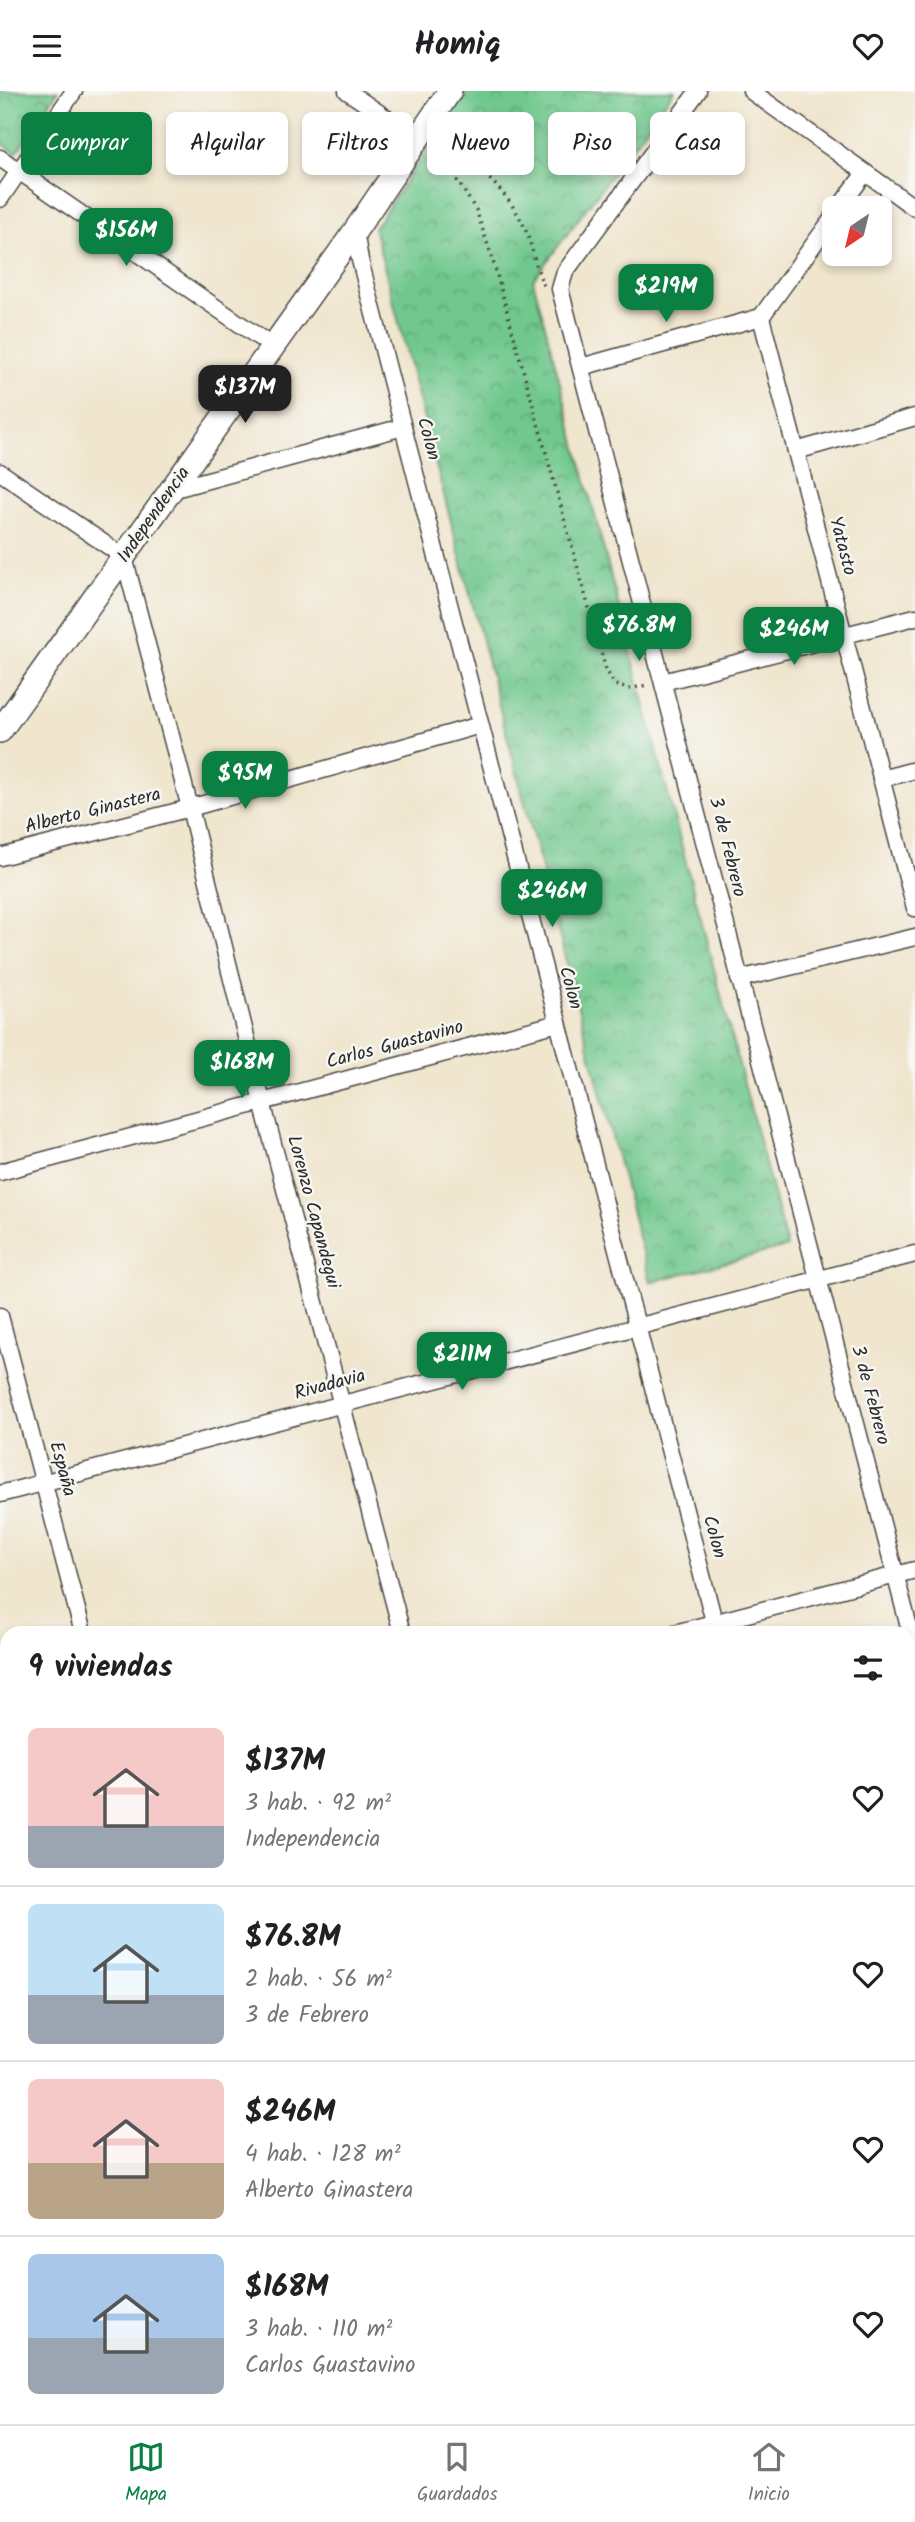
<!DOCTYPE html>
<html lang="es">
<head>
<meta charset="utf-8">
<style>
	:root { --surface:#fff; --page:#f2f2f2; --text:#202124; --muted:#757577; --line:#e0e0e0; --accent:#0b8043 }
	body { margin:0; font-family:Kalam,sans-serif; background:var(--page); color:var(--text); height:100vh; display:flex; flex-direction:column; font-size:26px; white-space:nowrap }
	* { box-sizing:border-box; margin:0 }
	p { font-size:23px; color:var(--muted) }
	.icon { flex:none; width:38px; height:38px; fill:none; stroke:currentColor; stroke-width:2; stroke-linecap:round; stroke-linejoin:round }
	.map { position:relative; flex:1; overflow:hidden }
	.panel { position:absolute; left:0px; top:1535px; width:915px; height:800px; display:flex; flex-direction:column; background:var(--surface); border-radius:21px 21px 0 0; box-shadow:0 4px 10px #0003 }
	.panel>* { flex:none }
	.guide { position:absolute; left:21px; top:21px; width:873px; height:63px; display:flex; gap:14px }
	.needle { width:46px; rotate:215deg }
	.tools { position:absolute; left:822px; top:105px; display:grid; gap:14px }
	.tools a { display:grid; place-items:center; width:70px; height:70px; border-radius:10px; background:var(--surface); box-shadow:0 4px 10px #0003; font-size:35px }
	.price { position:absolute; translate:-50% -60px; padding:0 16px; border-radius:14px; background:var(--accent); color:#fff; font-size:23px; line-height:46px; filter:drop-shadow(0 2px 4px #0008) }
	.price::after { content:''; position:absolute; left:50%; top:42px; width:21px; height:16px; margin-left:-10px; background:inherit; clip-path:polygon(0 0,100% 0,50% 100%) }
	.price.current { background:#222; color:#fff }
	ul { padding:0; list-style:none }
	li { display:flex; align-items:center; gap:21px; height:175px; padding:0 28px }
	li+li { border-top:2px solid var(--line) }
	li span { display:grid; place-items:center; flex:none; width:196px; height:140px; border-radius:10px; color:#555 }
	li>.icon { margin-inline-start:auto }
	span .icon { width:84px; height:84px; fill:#fffc; stroke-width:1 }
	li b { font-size:30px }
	h2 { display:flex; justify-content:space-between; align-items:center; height:84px; padding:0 28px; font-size:30px }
	.pill { padding:0 24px; border-radius:10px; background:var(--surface); box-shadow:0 4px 10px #0003; font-size:24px; line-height:63px }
	.pill.current { background:var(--accent); color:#fff }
	header { display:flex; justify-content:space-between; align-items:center; height:91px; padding:0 28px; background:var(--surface); font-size:32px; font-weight:700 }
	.tabs { display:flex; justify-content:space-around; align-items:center; height:98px; border-top:2px solid var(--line); background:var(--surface); font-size:19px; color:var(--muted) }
	.tabs a { display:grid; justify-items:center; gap:4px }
	.tabs .current { color:var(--accent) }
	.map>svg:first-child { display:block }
	.park { fill:url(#park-crowns); stroke:#4e7a5c; stroke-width:2 }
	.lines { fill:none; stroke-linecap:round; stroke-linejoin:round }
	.minor-casing { stroke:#494743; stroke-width:19 }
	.secondary-casing { stroke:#494743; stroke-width:26 }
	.path { stroke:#494743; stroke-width:3.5; stroke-dasharray:2 5; stroke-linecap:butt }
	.minor { stroke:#fff; stroke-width:16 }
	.secondary { stroke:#fff; stroke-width:23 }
	.labels { text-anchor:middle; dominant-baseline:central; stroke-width:5; stroke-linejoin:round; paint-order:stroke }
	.street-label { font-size:19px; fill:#2b2b2b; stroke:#f6f6f2 }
</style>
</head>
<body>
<header><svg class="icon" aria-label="menu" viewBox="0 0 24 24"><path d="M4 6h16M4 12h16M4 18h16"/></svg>Homiq<svg class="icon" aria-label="heart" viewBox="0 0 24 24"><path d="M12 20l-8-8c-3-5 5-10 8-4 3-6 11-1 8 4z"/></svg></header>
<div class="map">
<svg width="915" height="2333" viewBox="0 0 915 2333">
	<defs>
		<pattern id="park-crowns" width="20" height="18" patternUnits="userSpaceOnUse" patternTransform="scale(1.75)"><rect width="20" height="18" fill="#70c88d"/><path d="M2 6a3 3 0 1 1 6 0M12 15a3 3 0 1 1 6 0" fill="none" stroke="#5ca373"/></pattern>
	</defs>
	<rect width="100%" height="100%" fill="#f6f6f2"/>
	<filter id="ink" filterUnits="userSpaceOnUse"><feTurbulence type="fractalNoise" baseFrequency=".0143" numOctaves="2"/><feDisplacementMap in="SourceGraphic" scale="14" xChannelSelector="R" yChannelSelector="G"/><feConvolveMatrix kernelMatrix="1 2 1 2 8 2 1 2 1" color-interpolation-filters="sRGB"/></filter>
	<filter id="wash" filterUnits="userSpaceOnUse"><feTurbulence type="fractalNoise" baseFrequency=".00686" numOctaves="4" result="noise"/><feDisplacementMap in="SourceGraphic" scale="28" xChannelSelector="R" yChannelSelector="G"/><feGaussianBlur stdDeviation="1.57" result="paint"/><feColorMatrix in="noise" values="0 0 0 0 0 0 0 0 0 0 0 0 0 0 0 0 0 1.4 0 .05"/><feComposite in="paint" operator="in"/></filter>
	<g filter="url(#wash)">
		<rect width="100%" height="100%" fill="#f0e5cd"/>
		<g class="park">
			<polygon points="0,0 58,0 16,62 0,51"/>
			<polygon points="467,0 674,0 533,189 787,1156 650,1191 374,137"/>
		</g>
	</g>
	<g filter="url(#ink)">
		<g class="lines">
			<defs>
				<g id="minor">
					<polyline points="347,0 417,48"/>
					<polyline points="698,0 565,181 560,198 915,1559"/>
					<polyline points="751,0 915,117"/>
					<polyline points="0,67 273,256"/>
					<polyline points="0,108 74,0"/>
					<polyline points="839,117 865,82"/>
					<polyline points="835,124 761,226 915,817"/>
					<polyline points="355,140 360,169 403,336 717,1542"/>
					<polyline points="581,276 761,226"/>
					<polyline points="796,360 915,326"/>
					<polyline points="0,381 124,466 190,717 262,1011 402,1542"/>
					<polyline points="171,399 403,336"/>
					<polyline points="663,591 915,526"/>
					<polyline points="881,688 915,679"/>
					<polyline points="0,766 190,717 480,634"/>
					<polyline points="739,888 915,846"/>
					<polyline points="0,1081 558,932"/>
					<polyline points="0,1225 83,1542"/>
					<polyline points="0,1403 915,1163"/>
					<polyline points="675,1542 915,1479"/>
					<polyline points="0,1719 7,1717"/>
					<polyline points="908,1800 915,1799"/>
					<polyline points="0,2034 7,2032"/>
					<polyline points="908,2116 915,2114"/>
					<polyline points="908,2272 915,2297"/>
					<polyline points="289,2328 290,2333"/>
					<polyline points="610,2328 612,2333"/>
					<polyline points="78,2333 99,2328"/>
				</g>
				<polyline id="secondary" points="0,640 355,140 450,0"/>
			</defs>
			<use href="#minor" class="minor-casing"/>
			<use href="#secondary" class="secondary-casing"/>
			<g class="path">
				<path d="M441,48C471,70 503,95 521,129C532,149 534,175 544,195"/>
				<polyline points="453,57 448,75 476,119 492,166 606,579 615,594 629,598 647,594"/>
			</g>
			<use href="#minor" class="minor"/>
			<use href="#secondary" class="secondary"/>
		</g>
	</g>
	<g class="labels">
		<g class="street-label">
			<text transform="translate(428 348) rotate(75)">Colon</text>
			<text transform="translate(154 424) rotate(-55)">Independencia</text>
			<text transform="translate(842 455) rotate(75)">Yatasto</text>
			<text transform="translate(93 720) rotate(-14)">Alberto Ginastera</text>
			<text transform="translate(727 756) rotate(76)">3 de Febrero</text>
			<text transform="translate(570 897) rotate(75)">Colon</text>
			<text transform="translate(395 954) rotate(-15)">Carlos Guastavino</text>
			<text transform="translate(313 1121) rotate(75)">Lorenzo Capandegui</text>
			<text transform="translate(330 1294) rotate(-15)">Rivadavia</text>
			<text transform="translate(870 1304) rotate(75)">3 de Febrero</text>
			<text transform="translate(62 1378) rotate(75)">España</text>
			<text transform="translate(714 1446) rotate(75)">Colon</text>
		</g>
	</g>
</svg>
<div class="tools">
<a><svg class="needle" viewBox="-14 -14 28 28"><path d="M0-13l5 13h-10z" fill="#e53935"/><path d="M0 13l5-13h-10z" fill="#757577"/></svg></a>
</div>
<b class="price" style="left:126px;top:177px">$156M</b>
<b class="price" style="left:666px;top:233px">$219M</b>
<b class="price current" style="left:245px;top:334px">$137M</b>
<b class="price" style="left:639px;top:572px">$76.8M</b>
<b class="price" style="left:794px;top:576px">$246M</b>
<b class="price" style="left:245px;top:720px">$95M</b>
<b class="price" style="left:552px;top:838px">$246M</b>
<b class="price" style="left:242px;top:1009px">$168M</b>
<b class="price" style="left:462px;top:1301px">$211M</b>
<div class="guide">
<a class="pill current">Comprar</a>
<a class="pill">Alquilar</a>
<a class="pill">Filtros</a>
<a class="pill">Nuevo</a>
<a class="pill">Piso</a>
<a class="pill">Casa</a>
</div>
<section class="panel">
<h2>9 viviendas<svg class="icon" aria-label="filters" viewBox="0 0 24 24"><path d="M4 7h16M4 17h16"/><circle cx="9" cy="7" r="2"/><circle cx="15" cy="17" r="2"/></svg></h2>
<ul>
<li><span style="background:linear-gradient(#f6c9c9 70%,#9aa5b1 0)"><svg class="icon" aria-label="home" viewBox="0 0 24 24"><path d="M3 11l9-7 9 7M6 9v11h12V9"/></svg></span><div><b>$137M</b><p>3 hab. · 92 m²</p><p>Independencia</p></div><svg class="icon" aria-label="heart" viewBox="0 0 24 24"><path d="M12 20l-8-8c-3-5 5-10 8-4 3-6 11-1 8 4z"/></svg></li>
<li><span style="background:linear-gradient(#bfe0f5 65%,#9aa5b1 0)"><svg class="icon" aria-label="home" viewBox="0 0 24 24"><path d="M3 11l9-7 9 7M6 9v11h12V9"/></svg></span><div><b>$76.8M</b><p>2 hab. · 56 m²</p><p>3 de Febrero</p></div><svg class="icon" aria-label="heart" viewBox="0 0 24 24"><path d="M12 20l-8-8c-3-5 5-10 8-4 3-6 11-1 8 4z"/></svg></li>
<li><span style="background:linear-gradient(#f6c9c9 60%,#b9a48a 0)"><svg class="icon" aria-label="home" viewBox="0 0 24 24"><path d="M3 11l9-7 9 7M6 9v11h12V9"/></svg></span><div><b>$246M</b><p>4 hab. · 128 m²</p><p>Alberto Ginastera</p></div><svg class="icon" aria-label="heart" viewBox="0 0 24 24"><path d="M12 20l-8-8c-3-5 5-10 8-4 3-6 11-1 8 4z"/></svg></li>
<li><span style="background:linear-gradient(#a9c7e8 60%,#9aa5b1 0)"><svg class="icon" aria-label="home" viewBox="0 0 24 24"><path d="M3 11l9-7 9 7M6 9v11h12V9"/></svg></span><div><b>$168M</b><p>3 hab. · 110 m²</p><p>Carlos Guastavino</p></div><svg class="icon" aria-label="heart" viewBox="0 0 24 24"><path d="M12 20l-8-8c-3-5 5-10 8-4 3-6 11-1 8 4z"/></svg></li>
</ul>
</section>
</div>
<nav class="tabs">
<a class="current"><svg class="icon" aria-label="map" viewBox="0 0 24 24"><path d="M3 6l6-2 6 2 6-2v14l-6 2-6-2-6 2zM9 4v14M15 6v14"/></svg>Mapa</a>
<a><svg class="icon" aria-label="saved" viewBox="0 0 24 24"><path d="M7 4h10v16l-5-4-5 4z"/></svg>Guardados</a>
<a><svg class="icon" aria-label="home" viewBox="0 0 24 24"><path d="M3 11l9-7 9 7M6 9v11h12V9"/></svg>Inicio</a>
</nav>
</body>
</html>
